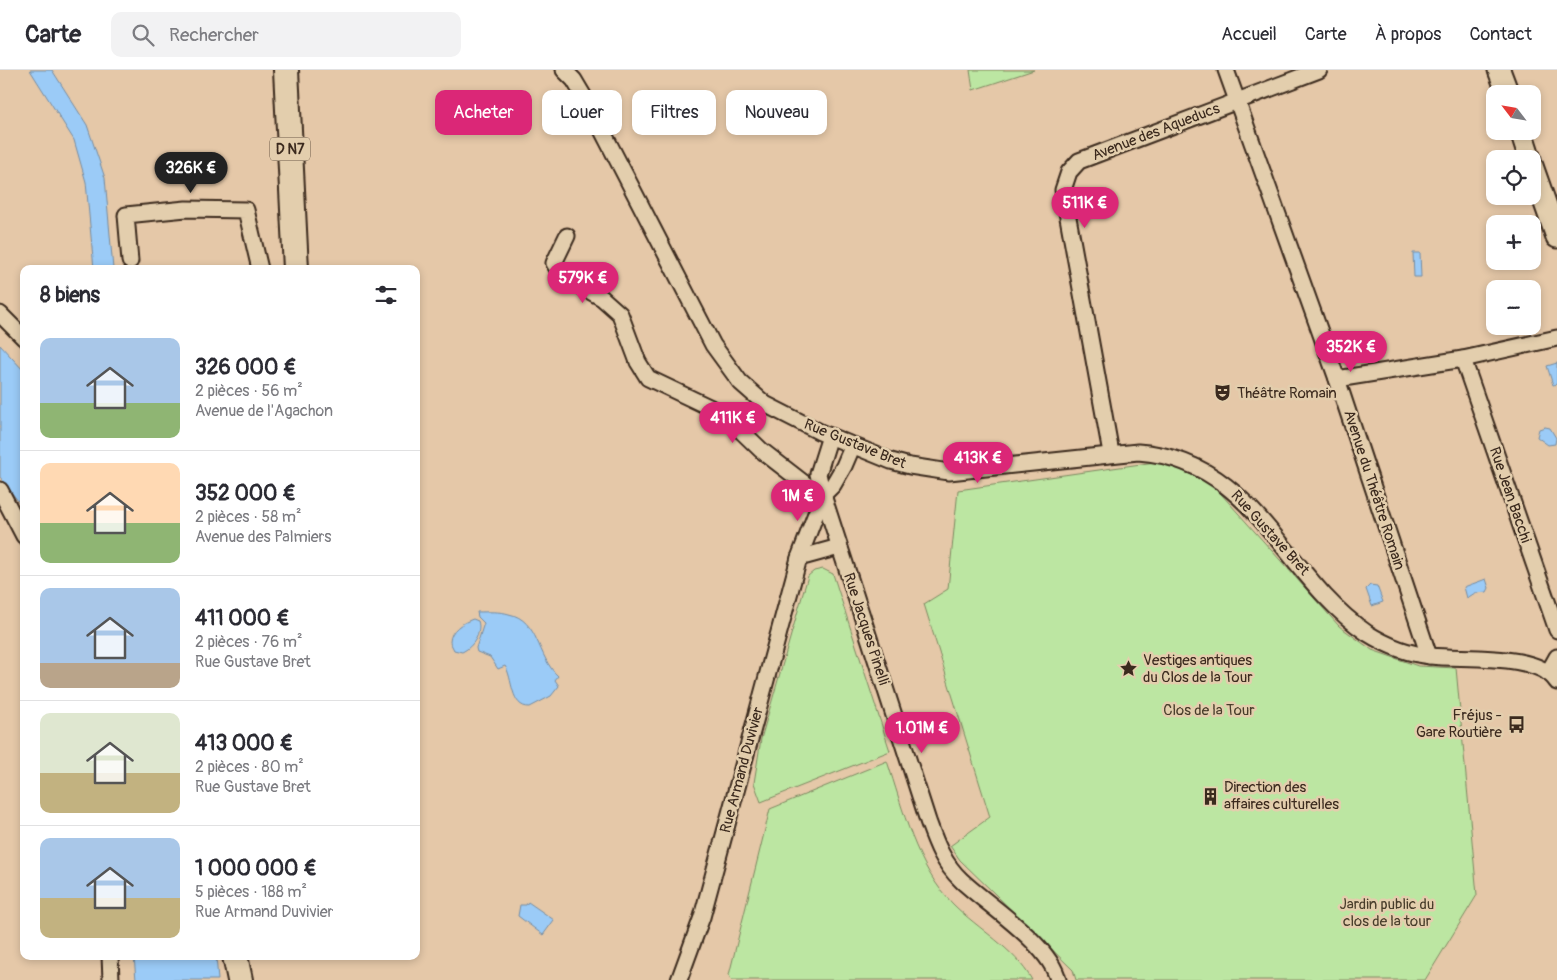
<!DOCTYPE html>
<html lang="fr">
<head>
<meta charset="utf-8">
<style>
	:root { --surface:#fff; --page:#f2f2f3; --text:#2b2b33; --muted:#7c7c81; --line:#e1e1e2; --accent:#db2777 }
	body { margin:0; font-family:Pangolin,sans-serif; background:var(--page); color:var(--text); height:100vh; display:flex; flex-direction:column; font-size:19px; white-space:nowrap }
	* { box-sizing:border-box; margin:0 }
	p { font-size:16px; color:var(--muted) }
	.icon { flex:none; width:28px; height:28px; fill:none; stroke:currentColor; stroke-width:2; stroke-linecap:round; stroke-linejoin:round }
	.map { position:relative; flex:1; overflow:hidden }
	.sheet { position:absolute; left:20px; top:195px; width:400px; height:695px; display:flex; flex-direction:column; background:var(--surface); border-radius:10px; box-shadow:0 2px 8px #0003 }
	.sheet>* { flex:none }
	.hud { position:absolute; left:435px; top:20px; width:475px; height:45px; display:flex; gap:10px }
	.needle { width:32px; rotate:301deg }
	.controls { position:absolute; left:1486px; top:15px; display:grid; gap:10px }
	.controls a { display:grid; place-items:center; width:55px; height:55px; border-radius:10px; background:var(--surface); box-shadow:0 2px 8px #0003; font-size:25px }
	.price { position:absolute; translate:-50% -42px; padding:0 11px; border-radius:18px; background:var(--accent); color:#fff; font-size:16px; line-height:32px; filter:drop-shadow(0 1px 2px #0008) }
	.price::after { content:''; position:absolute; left:50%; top:30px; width:15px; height:11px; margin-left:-8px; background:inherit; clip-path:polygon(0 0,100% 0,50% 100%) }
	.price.active { background:#222; color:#fff }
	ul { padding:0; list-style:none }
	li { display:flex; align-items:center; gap:15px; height:125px; padding:0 20px }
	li+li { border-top:1px solid var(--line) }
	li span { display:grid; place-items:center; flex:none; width:140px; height:100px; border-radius:10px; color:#555 }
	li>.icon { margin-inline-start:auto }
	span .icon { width:60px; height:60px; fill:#fffc; stroke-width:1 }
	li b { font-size:21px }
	h2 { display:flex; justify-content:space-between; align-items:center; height:60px; padding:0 20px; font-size:21px }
	.pill { padding:0 18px; border-radius:10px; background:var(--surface); box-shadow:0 2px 8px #0003; font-size:18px; line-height:45px }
	.pill.active { background:var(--accent); color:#fff }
	header { display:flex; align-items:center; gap:30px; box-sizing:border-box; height:70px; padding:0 25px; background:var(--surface); border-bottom:1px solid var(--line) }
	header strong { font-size:24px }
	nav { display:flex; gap:28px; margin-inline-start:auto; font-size:18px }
	.search { width:350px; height:45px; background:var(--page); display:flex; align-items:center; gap:12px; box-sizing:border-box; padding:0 18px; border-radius:10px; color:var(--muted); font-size:19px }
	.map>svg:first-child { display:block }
	.green { fill:#bce6a2; stroke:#7c8860 }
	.water { fill:#9bcbf7; stroke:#758ba0 }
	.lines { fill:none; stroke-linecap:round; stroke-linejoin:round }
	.minor-casing { stroke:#3b2a1e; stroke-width:19 }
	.secondary-casing { stroke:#3b2a1e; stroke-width:25 }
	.primary-casing { stroke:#3b2a1e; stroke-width:28 }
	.minor { stroke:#e3cead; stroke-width:15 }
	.secondary { stroke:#e3cead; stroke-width:21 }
	.primary { stroke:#e3cead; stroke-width:24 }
	.labels { text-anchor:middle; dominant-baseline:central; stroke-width:5; stroke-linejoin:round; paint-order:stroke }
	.shield { fill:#e3cead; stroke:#6d5b49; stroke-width:1 }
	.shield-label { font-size:14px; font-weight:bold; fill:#3b2a1e }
	.street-label { font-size:15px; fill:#3b2a1e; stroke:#e3cead }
	.poi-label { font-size:15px; fill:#3b2a1e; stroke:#e3cead; text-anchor:start }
	.park-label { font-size:15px; fill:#483d2b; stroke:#e3cead }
</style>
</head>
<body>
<header>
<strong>Carte</strong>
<div class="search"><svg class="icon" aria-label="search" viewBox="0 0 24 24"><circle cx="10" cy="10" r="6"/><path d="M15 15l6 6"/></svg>Rechercher</div>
<nav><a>Accueil</a><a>Carte</a><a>À propos</a><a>Contact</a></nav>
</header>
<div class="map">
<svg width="1557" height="910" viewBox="0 0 1557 910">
	<rect width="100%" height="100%" fill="#e5c8a8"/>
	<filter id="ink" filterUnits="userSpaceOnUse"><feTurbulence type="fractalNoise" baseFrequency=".02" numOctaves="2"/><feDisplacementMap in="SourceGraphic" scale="10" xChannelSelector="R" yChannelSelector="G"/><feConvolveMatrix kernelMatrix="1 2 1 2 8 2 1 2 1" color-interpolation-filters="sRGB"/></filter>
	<g filter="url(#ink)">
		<g class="green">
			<polygon points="970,0 1034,0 973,20"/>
			<polygon points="1162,391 1213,415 1339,556 1372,580 1418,596 1456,598 1477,825 1425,910 1076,910 1073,900 960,790 950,776 990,747 924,534 948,519 958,420"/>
			<polygon points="823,499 833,504 890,681 761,732 754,713 761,669 808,506 814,501"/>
			<path d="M887,691C903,739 916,797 953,834C979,860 1014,878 1032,910H731L729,905L770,739Z"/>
		</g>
		<g class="water">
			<polygon points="30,0 52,0 87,55 105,108 113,199 94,199 86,112 74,70"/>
			<polygon points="1413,183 1420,183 1421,207 1414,207"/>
			<polygon points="0,275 24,301 24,439 0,407"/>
			<polygon points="1557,293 1557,314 1553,315 1547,296"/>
			<polygon points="1545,357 1550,358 1556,368 1555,374 1548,375 1537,367 1539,359"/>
			<polygon points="1486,509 1489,518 1487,522 1475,523 1467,528 1464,517"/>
			<polygon points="1370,515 1377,516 1383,532 1372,536 1366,519"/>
			<path d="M477,542C488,542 499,541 509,544C539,550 537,587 558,606L555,610L559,616L551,626L530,637C510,638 513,607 505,596L498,599L490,587L477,582L476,578L484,553L478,547Z"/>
			<path d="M473,549L478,551C482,563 473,577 462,582L454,580L450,572C450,560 462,553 473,549Z"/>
			<polygon points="528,832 554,850 543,865 518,846 520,835 526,835"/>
			<polygon points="134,886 216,886 218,910 136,910"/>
		</g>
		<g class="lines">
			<defs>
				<g id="minor">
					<path d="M564,0L574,10L590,37L713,275L740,312L765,334L820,362L891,391L910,396L949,402L1138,382C1255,390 1282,505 1367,563C1386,575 1408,584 1431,586C1462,590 1539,582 1557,612"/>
					<polyline points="1226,0 1337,309 1429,586"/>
					<polyline points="567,166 554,193 561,205 602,228 620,244 638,292 648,308 709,337 733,353 761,380 814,421 823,425"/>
					<polyline points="130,191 126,145 186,139 246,140 260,199"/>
					<polyline points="0,244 24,268"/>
					<polyline points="1463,289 1557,560"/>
					<polyline points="1337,309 1463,289 1557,268"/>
					<path d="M830,366L818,404L823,425L928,751C936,773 943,793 961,810C987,835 1050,874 1058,910"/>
					<polyline points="1111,383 1063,120 1069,102 1079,91 1319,0"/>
					<polyline points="0,420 24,466"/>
					<polyline points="799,488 839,477"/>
					<polyline points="1548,603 1557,587"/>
					<polyline points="110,886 111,910"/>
					<polyline points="679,910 702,847 799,488 823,425 833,415 844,396 853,375"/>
				</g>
				<g id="secondary">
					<polyline points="1499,0 1508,24"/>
					<polyline points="1521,61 1530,89"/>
					<polyline points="1532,96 1557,167"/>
				</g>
				<g id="primary">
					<polyline points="286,0 296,199"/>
					<polyline points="235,886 240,910"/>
				</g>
			</defs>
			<use href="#minor" class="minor-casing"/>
			<use href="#secondary" class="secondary-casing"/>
			<use href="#primary" class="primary-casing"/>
			<use href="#minor" class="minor"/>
			<use href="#secondary" class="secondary"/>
			<use href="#primary" class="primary"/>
		</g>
	</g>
	<defs>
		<symbol id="theatre-bare" viewBox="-9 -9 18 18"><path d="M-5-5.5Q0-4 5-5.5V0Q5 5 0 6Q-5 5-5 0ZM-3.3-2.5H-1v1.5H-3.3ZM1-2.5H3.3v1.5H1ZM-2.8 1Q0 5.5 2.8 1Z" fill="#3b2a1e" stroke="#e3cead" stroke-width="2.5" paint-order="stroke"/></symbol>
		<symbol id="sight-bare" viewBox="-9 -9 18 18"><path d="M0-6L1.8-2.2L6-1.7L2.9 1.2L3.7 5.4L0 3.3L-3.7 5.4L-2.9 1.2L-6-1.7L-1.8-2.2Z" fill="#3b2a1e" stroke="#e3cead" stroke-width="2.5" paint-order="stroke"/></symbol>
		<symbol id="bus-bare" viewBox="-9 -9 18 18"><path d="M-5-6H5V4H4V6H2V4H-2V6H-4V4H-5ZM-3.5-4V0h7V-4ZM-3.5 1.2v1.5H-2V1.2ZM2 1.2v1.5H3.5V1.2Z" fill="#3b2a1e" stroke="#e3cead" stroke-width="2.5" paint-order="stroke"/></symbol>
		<symbol id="building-bare" viewBox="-9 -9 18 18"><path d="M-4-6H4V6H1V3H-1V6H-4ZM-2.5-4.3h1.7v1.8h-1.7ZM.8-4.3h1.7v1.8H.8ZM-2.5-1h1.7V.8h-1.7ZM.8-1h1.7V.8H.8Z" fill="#3b2a1e" stroke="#e3cead" stroke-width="2.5" paint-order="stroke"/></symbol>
	</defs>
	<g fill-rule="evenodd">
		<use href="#theatre-bare" x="1210" y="310" width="25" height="25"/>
		<use href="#sight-bare" x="1116" y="586" width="25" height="25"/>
		<use href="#bus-bare" x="1504" y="642" width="25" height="25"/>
		<use href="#building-bare" x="1198" y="714" width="25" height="25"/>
	</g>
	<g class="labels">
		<rect class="shield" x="270" y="67.5" width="40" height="23" rx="4"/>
		<g class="shield-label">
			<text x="290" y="79">D N7</text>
		</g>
		<g class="street-label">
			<text transform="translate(1156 62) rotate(-21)">Avenue des Aqueducs</text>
			<text transform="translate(855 374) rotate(22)">Rue Gustave Bret</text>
			<text transform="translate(1374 420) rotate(72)">Avenue du Théâtre Romain</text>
			<text transform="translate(1510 425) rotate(71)">Rue Jean Bacchi</text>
			<text transform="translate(1270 463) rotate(48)">Rue Gustave Bret</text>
			<text transform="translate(866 559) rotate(72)">Rue Jacques Pinelli</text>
			<text transform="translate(742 700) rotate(-75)">Rue Armand Duvivier</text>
		</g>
		<g class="poi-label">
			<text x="1237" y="323">Théâtre Romain</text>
			<text x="1143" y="590">Vestiges antiques<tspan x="1143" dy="17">du Clos de la Tour</tspan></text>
			<text x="1502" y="645" text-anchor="end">Fréjus -<tspan x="1502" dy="17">Gare Routière</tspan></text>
			<text x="1224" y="717">Direction des<tspan x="1224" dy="17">affaires culturelles</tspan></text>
		</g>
		<g class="park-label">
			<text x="1209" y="640">Clos de la Tour</text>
			<text x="1387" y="834">Jardin public du<tspan x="1387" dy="17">clos de la tour</tspan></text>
		</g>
	</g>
</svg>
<div class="controls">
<a><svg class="needle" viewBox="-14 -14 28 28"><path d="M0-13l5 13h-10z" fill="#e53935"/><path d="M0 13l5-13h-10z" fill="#7c7c81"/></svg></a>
<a><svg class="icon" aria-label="locate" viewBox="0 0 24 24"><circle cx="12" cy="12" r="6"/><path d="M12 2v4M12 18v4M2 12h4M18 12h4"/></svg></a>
<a>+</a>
<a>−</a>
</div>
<b class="price active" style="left:191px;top:124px">326K €</b>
<b class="price" style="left:1085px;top:159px">511K €</b>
<b class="price" style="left:583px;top:234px">579K €</b>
<b class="price" style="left:1351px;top:303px">352K €</b>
<b class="price" style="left:733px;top:374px">411K €</b>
<b class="price" style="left:978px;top:414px">413K €</b>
<b class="price" style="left:798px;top:452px">1M €</b>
<b class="price" style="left:922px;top:684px">1.01M €</b>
<div class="hud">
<a class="pill active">Acheter</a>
<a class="pill">Louer</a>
<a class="pill">Filtres</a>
<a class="pill">Nouveau</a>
</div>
<section class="sheet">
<h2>8 biens<svg class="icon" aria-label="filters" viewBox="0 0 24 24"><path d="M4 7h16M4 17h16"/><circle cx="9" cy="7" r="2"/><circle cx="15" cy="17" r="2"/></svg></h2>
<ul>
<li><span style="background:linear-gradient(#a9c7e8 65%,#8fb573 0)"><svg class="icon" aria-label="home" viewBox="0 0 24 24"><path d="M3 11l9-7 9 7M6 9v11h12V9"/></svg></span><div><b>326 000 €</b><p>2 pièces · 56 m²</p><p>Avenue de l'Agachon</p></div></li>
<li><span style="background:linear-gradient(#ffd9b3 60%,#8fb573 0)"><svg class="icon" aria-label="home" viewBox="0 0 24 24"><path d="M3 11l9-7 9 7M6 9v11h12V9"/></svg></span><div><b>352 000 €</b><p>2 pièces · 58 m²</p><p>Avenue des Palmiers</p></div></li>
<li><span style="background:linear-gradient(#a9c7e8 75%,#b9a48a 0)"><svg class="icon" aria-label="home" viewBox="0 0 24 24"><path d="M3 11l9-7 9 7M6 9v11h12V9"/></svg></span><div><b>411 000 €</b><p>2 pièces · 76 m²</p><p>Rue Gustave Bret</p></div></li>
<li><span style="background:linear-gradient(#dfe7d0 60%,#c2b280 0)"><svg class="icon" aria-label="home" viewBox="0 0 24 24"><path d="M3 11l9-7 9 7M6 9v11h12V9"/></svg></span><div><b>413 000 €</b><p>2 pièces · 80 m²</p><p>Rue Gustave Bret</p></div></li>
<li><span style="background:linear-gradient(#a9c7e8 60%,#c2b280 0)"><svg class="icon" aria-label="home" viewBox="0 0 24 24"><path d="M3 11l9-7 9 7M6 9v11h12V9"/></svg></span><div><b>1 000 000 €</b><p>5 pièces · 188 m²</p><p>Rue Armand Duvivier</p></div></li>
</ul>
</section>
</div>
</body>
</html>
